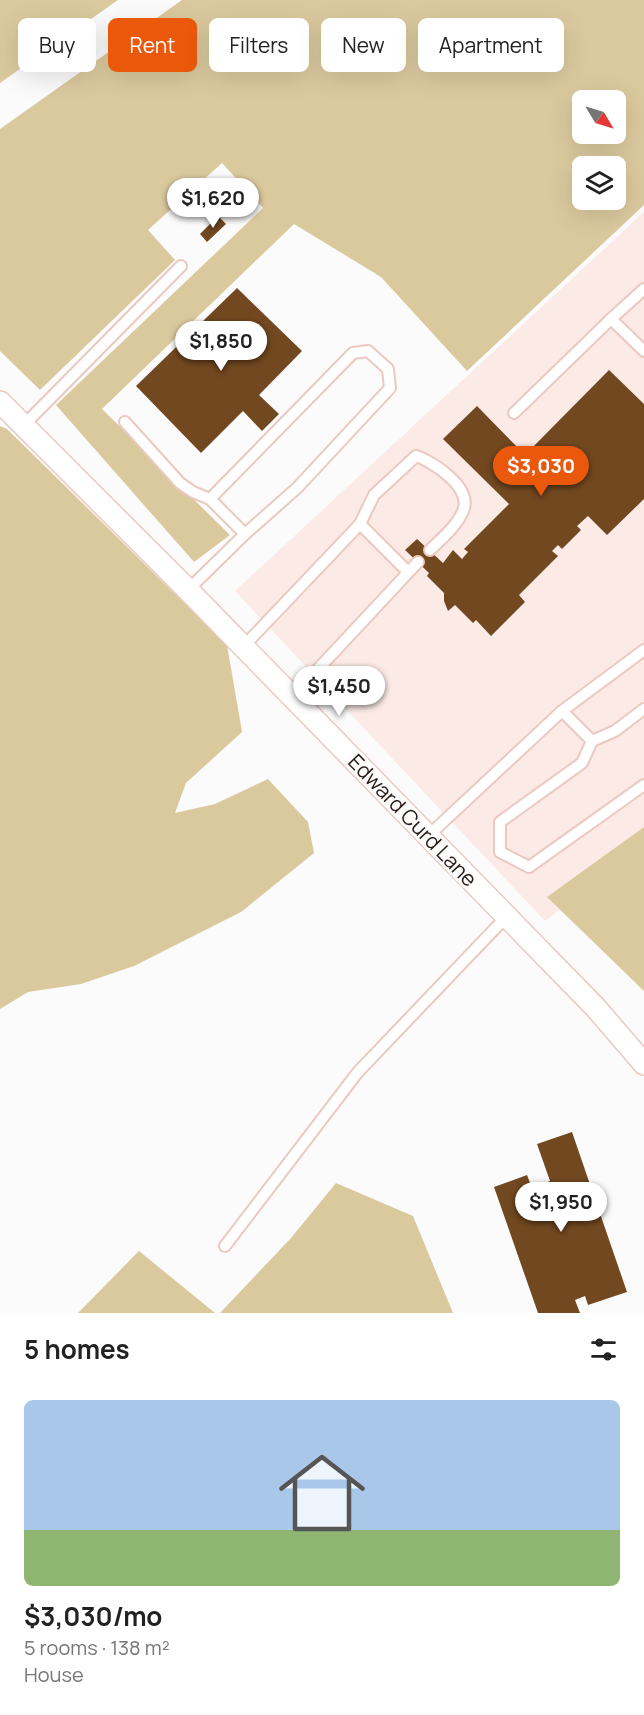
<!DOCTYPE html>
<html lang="en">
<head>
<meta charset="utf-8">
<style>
	:root { --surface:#fff; --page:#f6f6f6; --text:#222; --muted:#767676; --accent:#ea580c }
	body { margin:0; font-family:Manrope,sans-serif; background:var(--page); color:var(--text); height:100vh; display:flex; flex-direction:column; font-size:22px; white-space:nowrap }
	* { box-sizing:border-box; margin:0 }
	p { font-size:20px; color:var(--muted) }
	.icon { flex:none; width:33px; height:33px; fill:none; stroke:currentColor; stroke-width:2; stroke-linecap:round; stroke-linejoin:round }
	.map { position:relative; height:1313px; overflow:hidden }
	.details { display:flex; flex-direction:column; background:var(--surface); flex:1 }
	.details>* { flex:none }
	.top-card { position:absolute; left:18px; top:18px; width:609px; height:54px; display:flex; gap:12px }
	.needle { width:39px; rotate:128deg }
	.fabs { position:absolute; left:572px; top:90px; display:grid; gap:12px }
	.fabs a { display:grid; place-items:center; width:54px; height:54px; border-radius:9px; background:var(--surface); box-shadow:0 6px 24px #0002; font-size:30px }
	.price { position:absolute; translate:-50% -51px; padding:0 14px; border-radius:21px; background:#fff; color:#222; font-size:20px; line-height:39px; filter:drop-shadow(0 2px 3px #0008) }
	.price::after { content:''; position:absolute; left:50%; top:36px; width:18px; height:14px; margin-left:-9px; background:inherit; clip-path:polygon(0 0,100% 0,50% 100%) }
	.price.active { background:var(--accent); color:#fff }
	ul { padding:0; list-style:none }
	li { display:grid; align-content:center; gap:12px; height:318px; padding:0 24px }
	li span { display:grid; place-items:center; height:186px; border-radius:9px; color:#555 }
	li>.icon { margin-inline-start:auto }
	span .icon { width:108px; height:108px; fill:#fffc; stroke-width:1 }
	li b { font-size:26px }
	h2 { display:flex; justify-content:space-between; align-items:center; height:72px; padding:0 24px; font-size:26px }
	.chip { padding:0 21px; border-radius:9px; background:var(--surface); box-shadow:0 6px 24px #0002; font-size:21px; line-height:54px }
	.chip.active { background:var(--accent); color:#fff }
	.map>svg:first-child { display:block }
	.built { fill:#fceae6 }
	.green { fill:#dbc99e; fill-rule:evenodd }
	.building { fill:#724820 }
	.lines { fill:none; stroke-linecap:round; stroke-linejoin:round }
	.service-casing { stroke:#ebc9c1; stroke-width:14 }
	.minor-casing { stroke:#ebc9c1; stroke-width:24 }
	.service { stroke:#fff; stroke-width:10 }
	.minor { stroke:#fff; stroke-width:21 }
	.labels { text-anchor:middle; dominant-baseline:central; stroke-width:6; stroke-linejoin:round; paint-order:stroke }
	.street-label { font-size:21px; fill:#271b18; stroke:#fbfbfb }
</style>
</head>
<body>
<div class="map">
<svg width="644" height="1313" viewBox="0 0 644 1313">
	<rect width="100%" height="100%" fill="#fbfbfb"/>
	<polygon class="built" points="644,212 644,846 545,921 235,591"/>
	<g class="green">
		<polygon points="0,0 118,0 0,83"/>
		<path d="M182,0H644V205L467,371L381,277L294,224L102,409L230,535L194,562L56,405L263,208L222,163L148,230L175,260L40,390L0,351V129ZM582,100H615V134H582ZM582,166H615V200H582Z"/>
		<polygon points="0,426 7,429 227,645 242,732 186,783 175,813 215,804 268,779 308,822 314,853 241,912 134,966 81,984 28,992 0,1009"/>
		<polygon points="644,827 644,991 547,897"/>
		<polygon points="336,1183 413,1216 453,1313 220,1313 291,1238"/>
		<polygon points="139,1251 215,1313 78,1313"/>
	</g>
	<g class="building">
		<polygon points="219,195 223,206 199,215 195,204"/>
		<polygon points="218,216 226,224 207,242 200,234"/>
		<polygon points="237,288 302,351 259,395 279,414 262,431 243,411 201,453 136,386"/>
		<polygon points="609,370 644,404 644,499 607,535 588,516 577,526 581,530 562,549 558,545 552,551 558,556 519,595 525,602 491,636 476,620 473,623 455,605 448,611 444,601 444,593 427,576 429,573 405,550 417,539 443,563 453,550 462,559 468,552 464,549 509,504 443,439 477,406 525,455"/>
		<polygon points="572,1132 627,1292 588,1305 585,1296 575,1300 580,1313 538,1313 494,1187 527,1175 532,1188 550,1181 537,1144"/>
	</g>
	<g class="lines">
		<defs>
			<g id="service">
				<polyline points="611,319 644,289"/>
				<polyline points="514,413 611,319 644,351"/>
				<polyline points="125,422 180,483 193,492 210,499 245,534 188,590"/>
				<polyline points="23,426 181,266"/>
				<polyline points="210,499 353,353 368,351 388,369 390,388 297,488 245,534"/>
				<polyline points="360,524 408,572"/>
				<path d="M243,647L360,524L374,495L416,456C434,462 473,488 463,511C457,526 441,539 430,550"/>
				<polyline points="292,697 418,562"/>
				<polyline points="562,711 592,741 582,763 500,822 500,852 529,867 644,785"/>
				<polyline points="592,741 615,731 644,709"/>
				<polyline points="428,836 562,711 644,650"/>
				<polyline points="225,1246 358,1072 507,916"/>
			</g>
			<polyline id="minor" points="0,402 188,590 596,1008 644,1064"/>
		</defs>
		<use href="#service" class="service-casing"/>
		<use href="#minor" class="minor-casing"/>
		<use href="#service" class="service"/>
		<use href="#minor" class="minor"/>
	</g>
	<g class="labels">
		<g class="street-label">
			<text transform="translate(413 820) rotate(46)">Edward Curd Lane</text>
		</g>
	</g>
</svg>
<div class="fabs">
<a><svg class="needle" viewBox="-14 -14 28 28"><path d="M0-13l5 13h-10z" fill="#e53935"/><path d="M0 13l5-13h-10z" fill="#767676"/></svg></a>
<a><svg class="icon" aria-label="layers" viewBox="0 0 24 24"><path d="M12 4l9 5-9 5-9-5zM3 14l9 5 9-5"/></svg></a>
</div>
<b class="price" style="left:213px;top:229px">$1,620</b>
<b class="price" style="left:221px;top:372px">$1,850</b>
<b class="price active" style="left:541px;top:497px">$3,030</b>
<b class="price" style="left:339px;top:717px">$1,450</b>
<b class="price" style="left:561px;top:1233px">$1,950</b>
<div class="top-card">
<a class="chip">Buy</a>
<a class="chip active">Rent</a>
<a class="chip">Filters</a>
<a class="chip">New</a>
<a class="chip">Apartment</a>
</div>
</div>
<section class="details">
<h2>5 homes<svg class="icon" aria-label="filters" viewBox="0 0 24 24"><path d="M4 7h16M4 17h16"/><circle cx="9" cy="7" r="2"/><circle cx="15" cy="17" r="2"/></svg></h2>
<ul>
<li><span style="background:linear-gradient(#a9c7e8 70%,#8fb573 0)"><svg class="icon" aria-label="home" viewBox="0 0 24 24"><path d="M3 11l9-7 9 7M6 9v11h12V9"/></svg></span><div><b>$3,030/mo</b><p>5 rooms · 138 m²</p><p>House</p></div></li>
</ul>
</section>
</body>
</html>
